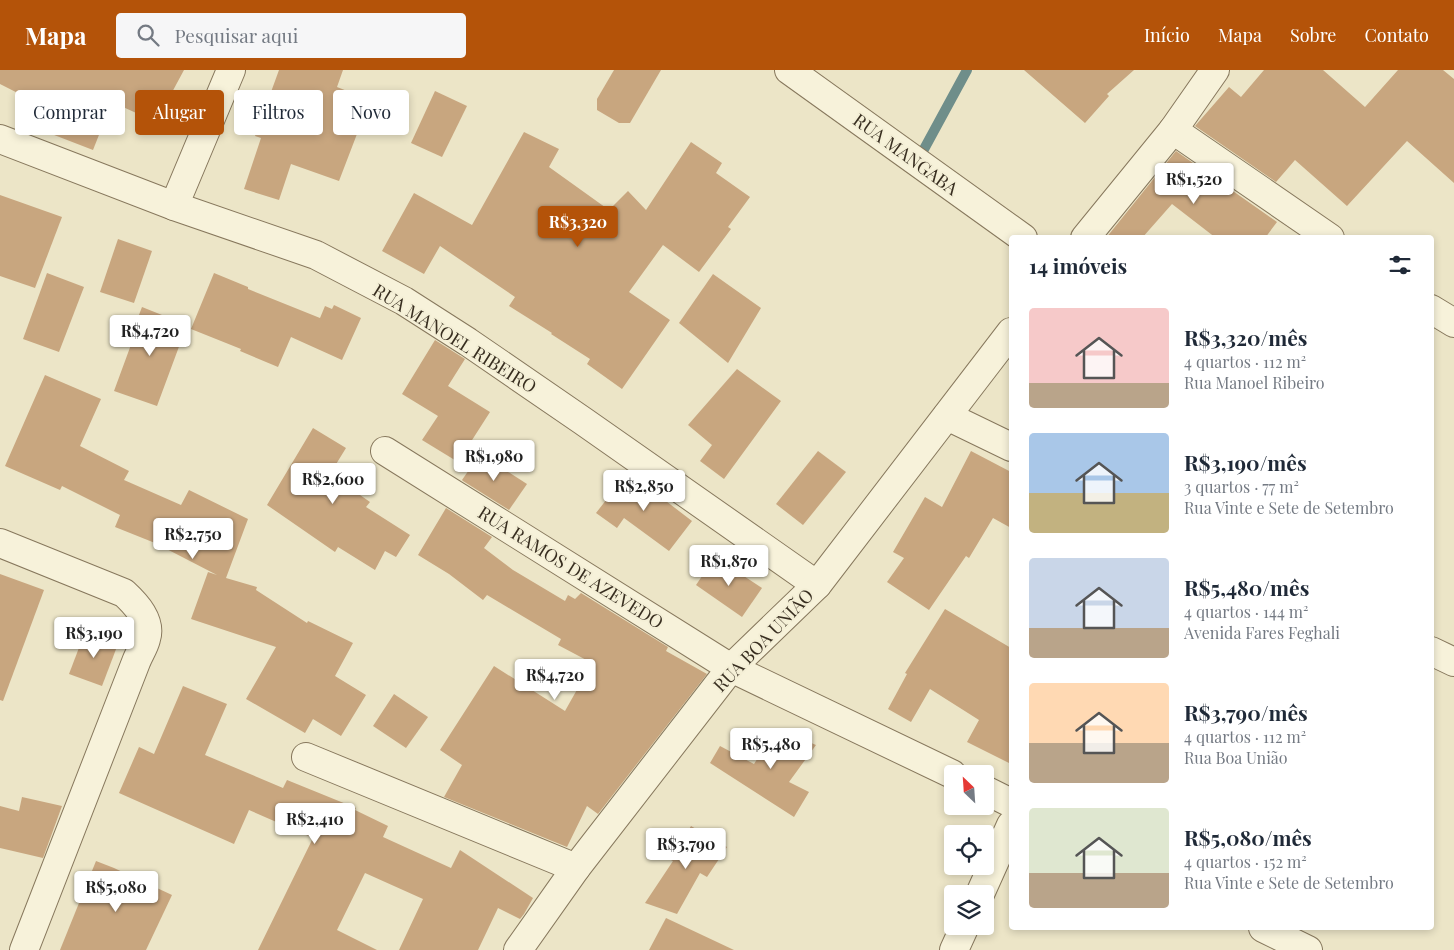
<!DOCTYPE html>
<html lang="pt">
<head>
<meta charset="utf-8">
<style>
	:root { --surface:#fff; --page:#f6f6f7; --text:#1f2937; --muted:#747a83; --accent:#b45309 }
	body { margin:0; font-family:"Playfair Display",serif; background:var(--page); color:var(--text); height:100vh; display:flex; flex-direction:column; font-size:19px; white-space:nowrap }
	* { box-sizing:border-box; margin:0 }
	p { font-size:16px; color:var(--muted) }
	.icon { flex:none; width:28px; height:28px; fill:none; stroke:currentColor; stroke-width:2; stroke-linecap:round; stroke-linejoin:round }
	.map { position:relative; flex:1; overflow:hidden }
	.sheet { position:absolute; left:1009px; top:165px; width:425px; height:695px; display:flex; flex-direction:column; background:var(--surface); border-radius:5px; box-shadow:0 2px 8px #0003 }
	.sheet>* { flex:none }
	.top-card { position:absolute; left:15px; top:20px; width:475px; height:45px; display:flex; gap:10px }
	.needle { width:32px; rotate:335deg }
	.tools { position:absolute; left:944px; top:695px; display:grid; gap:10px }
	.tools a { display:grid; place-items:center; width:50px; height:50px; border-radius:5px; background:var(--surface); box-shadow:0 2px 8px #0003; font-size:25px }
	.price { position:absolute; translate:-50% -42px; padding:0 11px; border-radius:5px; background:#fff; color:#222; font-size:16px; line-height:32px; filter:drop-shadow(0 1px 2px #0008) }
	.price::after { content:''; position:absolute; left:50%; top:30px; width:15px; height:11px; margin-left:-8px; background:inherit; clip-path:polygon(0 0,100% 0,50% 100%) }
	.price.selected { background:var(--accent); color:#fff }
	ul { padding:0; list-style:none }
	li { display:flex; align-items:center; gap:15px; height:125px; padding:0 20px }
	li span { display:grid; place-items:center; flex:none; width:140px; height:100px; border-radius:5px; color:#555 }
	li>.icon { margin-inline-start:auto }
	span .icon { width:60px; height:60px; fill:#fffc; stroke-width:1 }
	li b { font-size:21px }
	h2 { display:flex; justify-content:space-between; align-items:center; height:60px; padding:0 20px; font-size:21px }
	.tag { padding:0 18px; border-radius:5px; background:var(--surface); box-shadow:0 2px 8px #0003; font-size:18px; line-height:45px }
	.tag.selected { background:var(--accent); color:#fff }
	header { display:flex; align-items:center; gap:30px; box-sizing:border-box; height:70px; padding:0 25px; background:var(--accent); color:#fff }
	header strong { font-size:24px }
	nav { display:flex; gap:28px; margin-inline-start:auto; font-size:18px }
	.search { width:350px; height:45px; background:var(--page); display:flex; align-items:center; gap:12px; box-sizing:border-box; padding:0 18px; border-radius:5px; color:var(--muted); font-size:19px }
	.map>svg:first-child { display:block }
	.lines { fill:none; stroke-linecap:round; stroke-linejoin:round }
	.stream { stroke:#6f8e8a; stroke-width:10 }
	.building { fill:#c8a67f }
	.minor-casing { stroke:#87785d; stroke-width:30 }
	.minor { stroke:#f7f2da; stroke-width:28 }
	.labels { text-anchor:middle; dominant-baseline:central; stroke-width:4; stroke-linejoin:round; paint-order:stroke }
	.street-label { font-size:18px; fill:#382e20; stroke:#f4efd6 }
</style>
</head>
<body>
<header>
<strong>Mapa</strong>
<div class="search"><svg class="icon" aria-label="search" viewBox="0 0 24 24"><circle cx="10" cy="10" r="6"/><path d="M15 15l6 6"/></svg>Pesquisar aqui</div>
<nav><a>Início</a><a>Mapa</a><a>Sobre</a><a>Contato</a></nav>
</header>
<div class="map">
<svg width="1454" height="880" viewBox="0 0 1454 880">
	<rect width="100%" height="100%" fill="#ece5c7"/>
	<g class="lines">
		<polyline class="stream" points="923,81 967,0"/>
	</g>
	<g class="building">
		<polygon points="0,0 184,0 156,52 112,32 93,80 49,63 57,43 0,14"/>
		<polygon points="279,0 343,0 337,17 370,30 339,111 291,94 279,130 244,119 261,68 255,66"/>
		<polygon points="614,0 661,0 630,53 619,53 597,40 597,29"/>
		<polygon points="1024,0 1134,0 1107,24 1109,26 1085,53"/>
		<polygon points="1264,0 1323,0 1365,37 1398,0 1443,0 1454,9 1454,113 1407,71 1347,136 1295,90 1276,112 1195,56 1229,17 1241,27"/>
		<polygon points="435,21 467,36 442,87 411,73"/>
		<polygon points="524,62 559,79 549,97 609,140 628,121 646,140 691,72 722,93 716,103 750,127 728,157 731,159 699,202 663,175 629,222 670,250 622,319 587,294 590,289 551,264 552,263 509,236 515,227 440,176 424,204 382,181 414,123 472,155"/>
		<polygon points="1176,81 1277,152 1265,168 1216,168 1172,134 1142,168 1106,168"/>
		<polygon points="0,125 62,147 35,218 0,206"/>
		<polygon points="118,169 152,181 134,233 100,222"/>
		<polygon points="47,203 84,217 59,282 23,269"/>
		<polygon points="214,203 248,217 248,219 320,248 325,236 332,239 334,235 361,248 342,290 291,267 278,297 240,281 241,279 191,259"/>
		<polygon points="713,204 761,238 728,293 679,253"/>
		<polygon points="142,237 187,255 157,336 114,321 132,272 129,271"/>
		<polygon points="435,270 465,289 448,316 490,342 458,392 422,370 438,346 402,324"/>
		<polygon points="737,299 781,331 724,409 700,391 712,375 688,355"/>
		<polygon points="45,305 101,329 80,376 129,401 124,410 181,435 189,420 248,449 226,508 257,517 256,520 307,553 308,551 353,573 335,606 366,625 341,666 313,649 305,663 246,629 276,577 191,549 208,502 217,505 155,473 115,457 120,445 62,416 60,420 5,396"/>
		<polygon points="313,358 346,378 330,404 370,432 366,437 410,465 396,487 385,481 375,500 338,477 335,482 267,435"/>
		<polygon points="818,381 846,402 803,455 776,434"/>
		<polygon points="971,381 1011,402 1011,458 993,448 969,488 966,486 929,540 887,512 904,488 893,482 925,427 942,437"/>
		<polygon points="480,384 527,414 509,440 463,411 462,410"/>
		<polygon points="628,402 692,451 669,481 624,448 617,458 596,443"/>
		<polygon points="446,438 492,467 484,478 513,500 565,531 568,525 575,529 581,523 668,577 666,581 707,604 598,744 587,736 567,777 444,727 462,695 440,680 494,596 565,641 592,593 558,575 561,569 487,525 483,530 449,504 418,485"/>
		<polygon points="715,487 762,518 742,547 696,515"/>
		<polygon points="0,504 44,520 3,631 0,630"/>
		<polygon points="945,539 1011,578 1011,694 967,672 979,650 930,619 911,652 888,639 907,604 905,603"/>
		<polygon points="85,562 118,574 102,616 69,604"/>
		<polygon points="183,616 227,634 205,685 283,718 287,710 356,738 355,740 388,756 383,767 451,798 460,780 533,828 524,844 520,849 498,838 478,880 399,880 423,829 365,803 337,860 377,880 258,880 313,768 249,740 234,774 119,723 139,677 154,684"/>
		<polygon points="394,624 428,647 406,678 373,656"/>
		<polygon points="777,658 816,675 789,712 809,722 794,747 710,693 720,676 754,694"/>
		<polygon points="22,727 62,736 43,788 0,778 0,736 19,741"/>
		<polygon points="691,756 727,777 707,807 700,803 677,844 645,833 673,791 671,790"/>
		<polygon points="96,791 114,798 172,825 146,880 60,880"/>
		<polygon points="666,848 734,880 649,880"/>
	</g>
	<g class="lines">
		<defs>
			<g id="minor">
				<polyline points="789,0 1023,168"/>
				<polyline points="1173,60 1330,168"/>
				<polyline points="0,69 174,136 316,185 404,231 468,272 583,351 817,515"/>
				<polyline points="174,136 231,0"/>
				<polyline points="1085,168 1173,60 1215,0"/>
				<polyline points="1431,239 1454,253"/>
				<polyline points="947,346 1011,377"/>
				<polyline points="385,381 731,598 952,704"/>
				<path d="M0,473L124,523C136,534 152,551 146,569C144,577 139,584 136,592L24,880"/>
				<polyline points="1431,581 1454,592"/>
				<polyline points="306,687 576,798"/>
				<polyline points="985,720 1011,733"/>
				<polyline points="980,824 1011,755"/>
				<polyline points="1263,858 1308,880"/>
				<polyline points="518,880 576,798 731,598 817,515 1011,262"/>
				<polyline points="954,880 965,856"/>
			</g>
		</defs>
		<use href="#minor" class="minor-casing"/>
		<use href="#minor" class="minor"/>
	</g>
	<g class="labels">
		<g class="street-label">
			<text transform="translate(906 84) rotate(36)">RUA MANGABA</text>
			<text transform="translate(455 268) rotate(32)">RUA MANOEL RIBEIRO</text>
			<text transform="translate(571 497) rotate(32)">RUA RAMOS DE AZEVEDO</text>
			<text transform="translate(763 570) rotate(-46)">RUA BOA UNIÃO</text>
		</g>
	</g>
</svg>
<div class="tools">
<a><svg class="needle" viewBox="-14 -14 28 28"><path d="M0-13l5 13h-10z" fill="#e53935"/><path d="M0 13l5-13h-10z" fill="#747a83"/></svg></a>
<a><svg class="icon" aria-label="locate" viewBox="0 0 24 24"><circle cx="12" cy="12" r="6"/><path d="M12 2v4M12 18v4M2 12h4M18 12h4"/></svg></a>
<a><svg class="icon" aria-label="layers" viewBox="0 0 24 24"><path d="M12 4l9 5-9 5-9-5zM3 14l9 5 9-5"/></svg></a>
</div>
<b class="price" style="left:1194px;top:135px">R$1,520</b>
<b class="price selected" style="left:578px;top:178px">R$3,320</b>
<b class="price" style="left:150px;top:287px">R$4,720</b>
<b class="price" style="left:494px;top:412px">R$1,980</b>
<b class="price" style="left:333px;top:435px">R$2,600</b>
<b class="price" style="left:644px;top:442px">R$2,850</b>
<b class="price" style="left:193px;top:490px">R$2,750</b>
<b class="price" style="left:729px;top:517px">R$1,870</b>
<b class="price" style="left:94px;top:589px">R$3,190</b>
<b class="price" style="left:555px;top:631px">R$4,720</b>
<b class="price" style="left:771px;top:700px">R$5,480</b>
<b class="price" style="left:315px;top:775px">R$2,410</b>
<b class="price" style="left:686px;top:800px">R$3,790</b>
<b class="price" style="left:116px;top:843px">R$5,080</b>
<div class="top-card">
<a class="tag">Comprar</a>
<a class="tag selected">Alugar</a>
<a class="tag">Filtros</a>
<a class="tag">Novo</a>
</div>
<section class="sheet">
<h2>14 imóveis<svg class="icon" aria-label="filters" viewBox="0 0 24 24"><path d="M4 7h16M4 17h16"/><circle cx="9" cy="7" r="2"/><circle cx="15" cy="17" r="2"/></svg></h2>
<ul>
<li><span style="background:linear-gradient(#f6c9c9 75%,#b9a48a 0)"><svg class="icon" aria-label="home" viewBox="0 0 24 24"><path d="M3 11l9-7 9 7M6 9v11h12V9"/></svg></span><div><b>R$3,320/mês</b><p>4 quartos · 112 m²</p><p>Rua Manoel Ribeiro</p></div></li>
<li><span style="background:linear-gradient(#a9c7e8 60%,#c2b280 0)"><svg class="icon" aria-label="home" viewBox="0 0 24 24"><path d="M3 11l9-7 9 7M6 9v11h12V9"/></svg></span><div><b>R$3,190/mês</b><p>3 quartos · 77 m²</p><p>Rua Vinte e Sete de Setembro</p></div></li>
<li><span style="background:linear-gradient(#c9d6e8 70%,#b9a48a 0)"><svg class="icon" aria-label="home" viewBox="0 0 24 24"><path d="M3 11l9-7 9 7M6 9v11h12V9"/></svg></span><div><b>R$5,480/mês</b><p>4 quartos · 144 m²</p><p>Avenida Fares Feghali</p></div></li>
<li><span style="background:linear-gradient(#ffd9b3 60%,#b9a48a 0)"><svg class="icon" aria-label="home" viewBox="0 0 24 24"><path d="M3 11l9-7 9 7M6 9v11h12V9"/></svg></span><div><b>R$3,790/mês</b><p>4 quartos · 112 m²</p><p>Rua Boa União</p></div></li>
<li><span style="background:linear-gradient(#dfe7d0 65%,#b9a48a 0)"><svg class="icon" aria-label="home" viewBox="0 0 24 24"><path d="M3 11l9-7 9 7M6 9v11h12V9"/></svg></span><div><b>R$5,080/mês</b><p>4 quartos · 152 m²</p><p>Rua Vinte e Sete de Setembro</p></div></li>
</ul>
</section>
</div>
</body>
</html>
